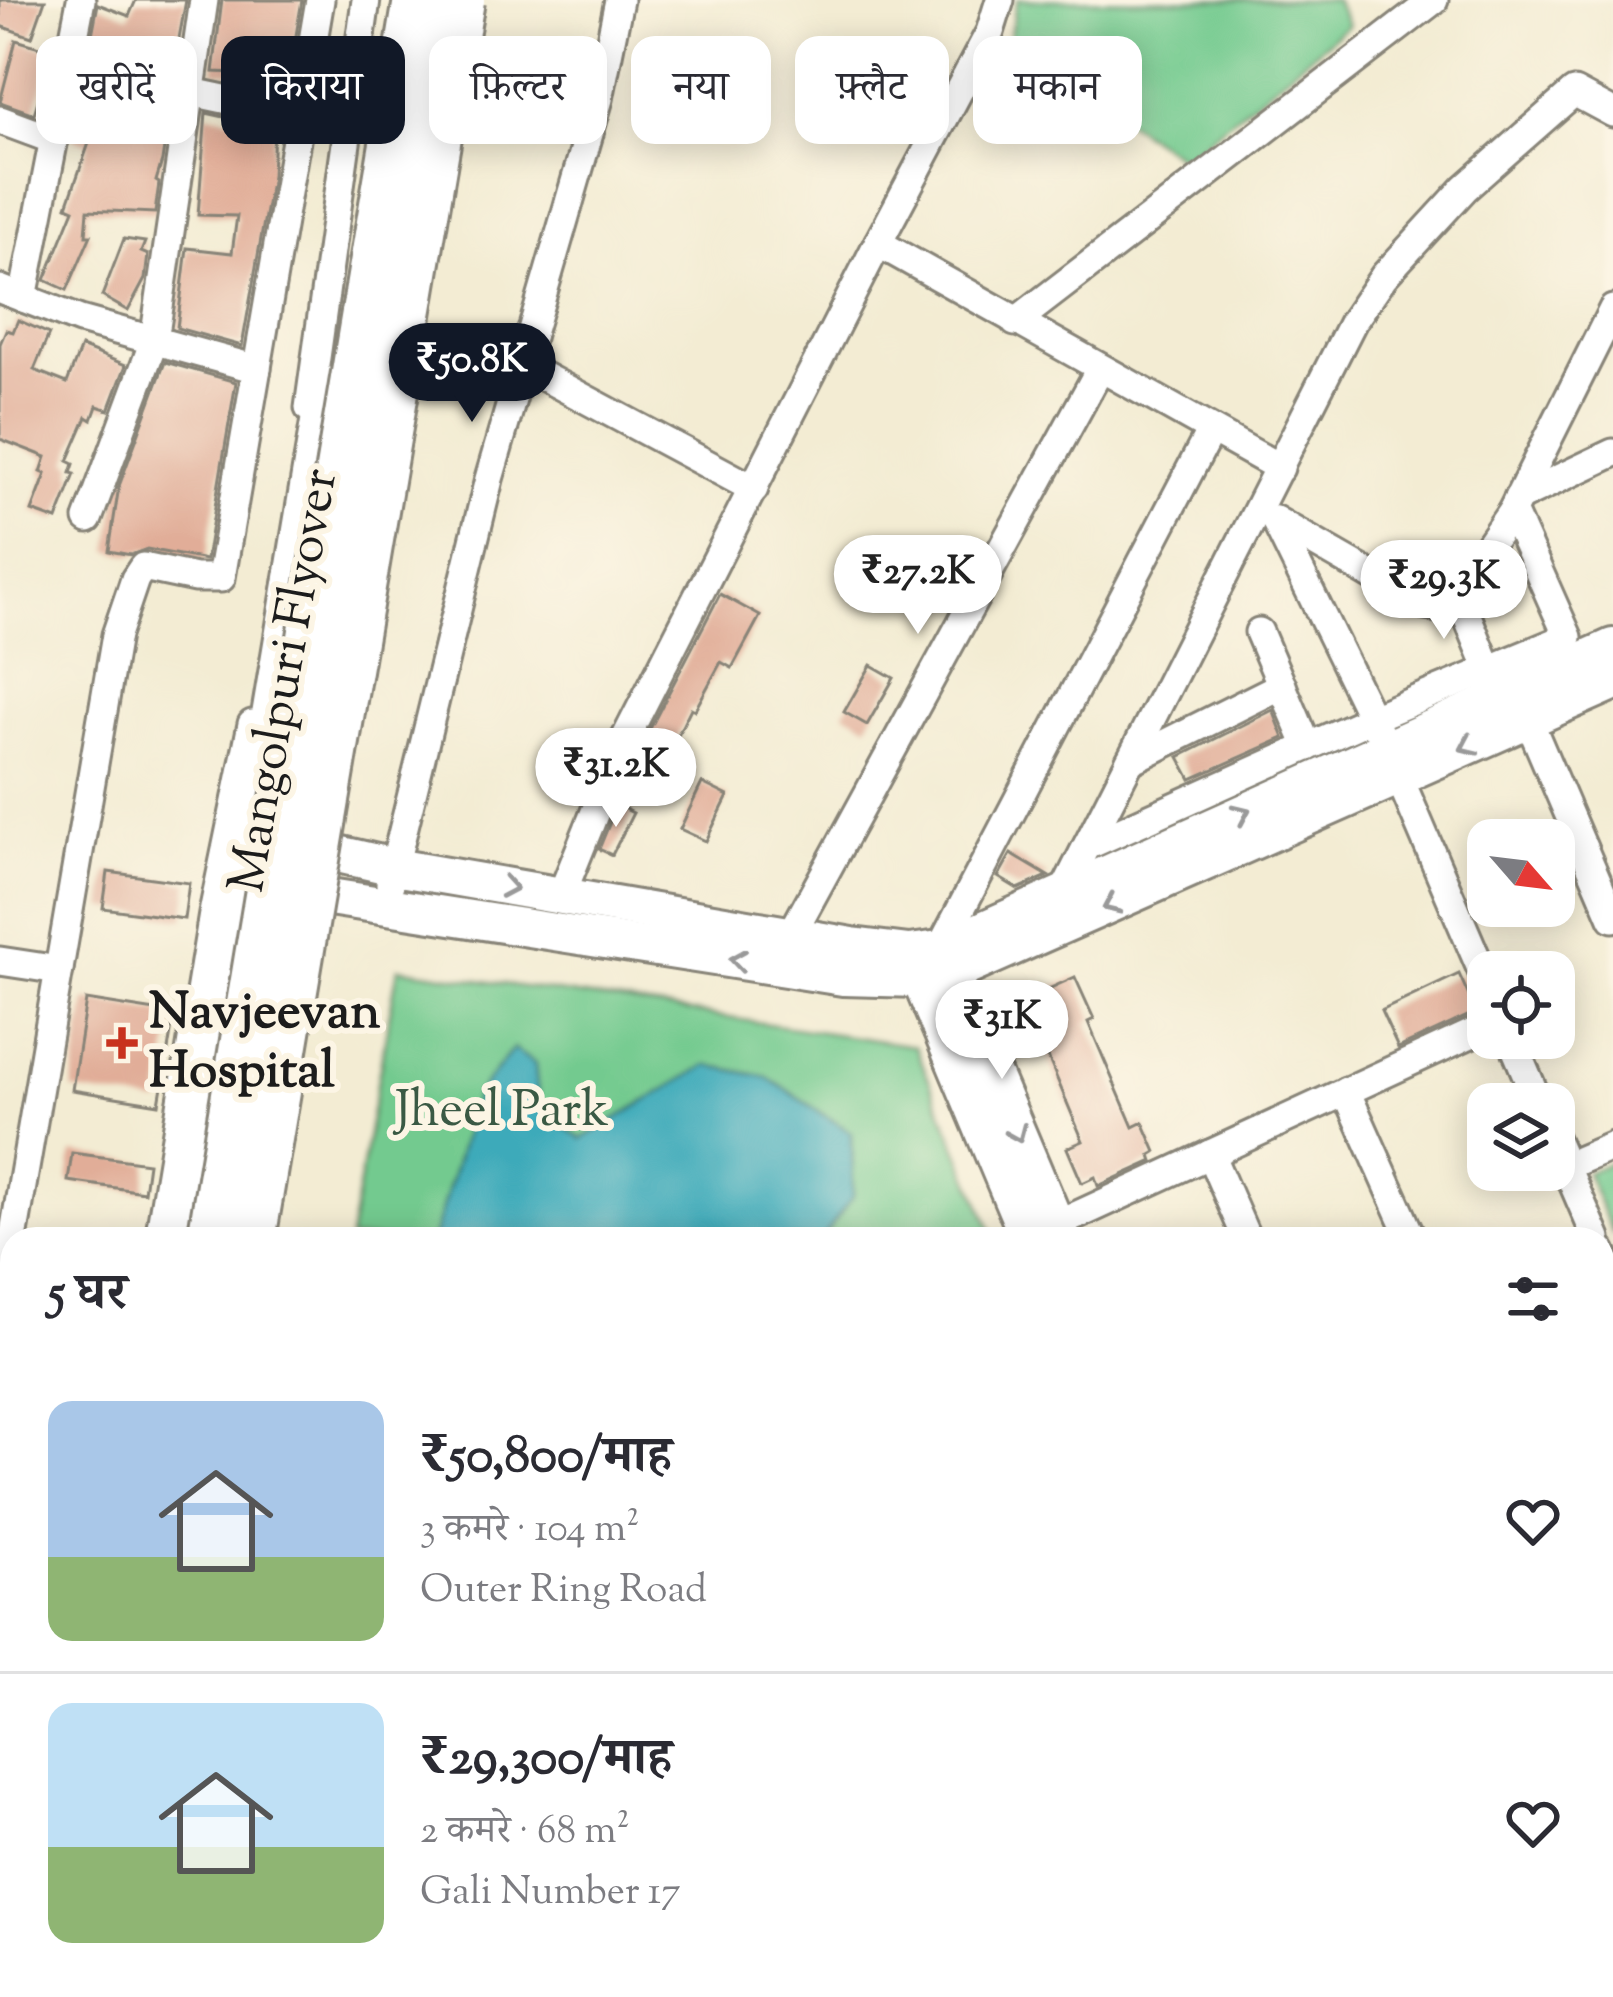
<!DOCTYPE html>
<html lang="hi">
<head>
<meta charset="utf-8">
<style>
	:root { --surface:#fff; --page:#f7f7f7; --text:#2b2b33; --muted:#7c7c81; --line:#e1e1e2; --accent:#111827 }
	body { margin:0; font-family:"Sorts Mill Goudy","Noto Serif Devanagari",serif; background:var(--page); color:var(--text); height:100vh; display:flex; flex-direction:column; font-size:45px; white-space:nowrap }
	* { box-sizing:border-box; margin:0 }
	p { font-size:39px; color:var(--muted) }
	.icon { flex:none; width:66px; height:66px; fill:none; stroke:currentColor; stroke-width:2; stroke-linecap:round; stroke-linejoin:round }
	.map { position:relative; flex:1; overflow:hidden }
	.details { position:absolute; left:0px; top:1227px; width:1614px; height:771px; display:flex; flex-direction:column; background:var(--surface); border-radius:36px 36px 0 0; box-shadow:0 6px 30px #0003 }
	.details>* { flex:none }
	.guide { position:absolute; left:36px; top:36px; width:1542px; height:108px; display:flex; gap:24px }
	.needle { width:78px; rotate:118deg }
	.buttons { position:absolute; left:1467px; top:819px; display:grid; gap:24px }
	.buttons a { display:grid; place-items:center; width:108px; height:108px; border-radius:24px; background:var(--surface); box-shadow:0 6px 30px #0003; font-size:60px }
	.price { position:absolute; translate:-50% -102px; padding:0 27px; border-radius:42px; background:#fff; color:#222; font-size:39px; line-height:78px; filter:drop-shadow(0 3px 6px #0008) }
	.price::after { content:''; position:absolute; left:50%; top:72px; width:36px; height:27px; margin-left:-18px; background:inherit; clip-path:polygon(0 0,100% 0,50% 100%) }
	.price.current { background:var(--accent); color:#fff }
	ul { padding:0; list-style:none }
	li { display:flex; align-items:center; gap:36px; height:300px; padding:0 48px }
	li+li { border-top:3px solid var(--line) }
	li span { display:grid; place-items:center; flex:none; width:336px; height:240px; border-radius:24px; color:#555 }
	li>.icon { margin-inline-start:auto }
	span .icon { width:144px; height:144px; fill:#fffc; stroke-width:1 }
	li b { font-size:51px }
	h2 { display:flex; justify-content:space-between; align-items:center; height:144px; padding:0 48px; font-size:51px }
	.pill { padding:0 42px; border-radius:24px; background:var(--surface); box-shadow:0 6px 30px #0003; font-size:42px; line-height:108px }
	.pill.current { background:var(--accent); color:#fff }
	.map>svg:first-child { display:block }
	.green { fill:#73ca8f; stroke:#487356; stroke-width:3 }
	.water { fill:#3caaba; stroke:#2c636b; stroke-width:3 }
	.building { fill:#e1ad98 }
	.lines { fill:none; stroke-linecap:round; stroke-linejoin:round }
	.minor-casing { stroke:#888478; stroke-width:33 }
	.tertiary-casing { stroke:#888478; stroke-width:42 }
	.primary-casing { stroke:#888478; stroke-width:51 }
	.trunk-casing { stroke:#888478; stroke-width:54 }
	.minor { stroke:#fff; stroke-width:27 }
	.tertiary { stroke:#fff; stroke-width:36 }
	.primary { stroke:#fff; stroke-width:45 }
	.trunk { stroke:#fff; stroke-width:48 }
	.trunk-bridge-casing { stroke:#888478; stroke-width:54; stroke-linecap:butt }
	.trunk-bridge { stroke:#fff; stroke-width:48 }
	.oneway { stroke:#999 }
	.poi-dot { fill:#c8321e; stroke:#fcf5e5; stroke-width:4.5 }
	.labels { text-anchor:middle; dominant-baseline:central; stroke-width:12; stroke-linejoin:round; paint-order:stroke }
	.street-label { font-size:51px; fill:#1c1c1c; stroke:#fcf5e5 }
	.poi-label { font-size:51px; font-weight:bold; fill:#1c1c1c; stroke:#fcf5e5; text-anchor:start }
	.park-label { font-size:51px; fill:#3a5944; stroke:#fcf5e5 }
</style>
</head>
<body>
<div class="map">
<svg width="1613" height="1997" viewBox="0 0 1613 1997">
	<rect width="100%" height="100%" fill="#fcf5e5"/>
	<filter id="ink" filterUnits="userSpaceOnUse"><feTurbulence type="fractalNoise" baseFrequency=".00833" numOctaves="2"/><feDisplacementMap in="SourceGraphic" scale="24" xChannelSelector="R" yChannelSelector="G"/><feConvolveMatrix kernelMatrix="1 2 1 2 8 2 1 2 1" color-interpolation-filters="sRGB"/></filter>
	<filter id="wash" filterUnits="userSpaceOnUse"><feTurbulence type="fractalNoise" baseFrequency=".004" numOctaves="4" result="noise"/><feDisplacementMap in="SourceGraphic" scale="48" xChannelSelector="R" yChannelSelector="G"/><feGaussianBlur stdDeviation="2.7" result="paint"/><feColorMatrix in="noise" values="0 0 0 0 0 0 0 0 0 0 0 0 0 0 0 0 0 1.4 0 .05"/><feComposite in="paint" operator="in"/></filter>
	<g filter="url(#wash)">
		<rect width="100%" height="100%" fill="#f3ecd3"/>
		<g class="green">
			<polygon points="1017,0 1335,0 1348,25 1183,159 1008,43"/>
			<polygon points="398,968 915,1046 995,1239 349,1239"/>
			<polygon points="1613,1161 1613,1235 1586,1173"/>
		</g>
		<polygon class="water" points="513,1049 535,1064 539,1108 582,1139 707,1065 767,1077 852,1133 853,1196 822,1239 433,1239 476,1095"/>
		<g id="blocks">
			<g class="building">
				<polygon points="0,0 45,0 32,37 0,26"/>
				<polygon points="136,0 186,0 167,105 170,106 162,161 156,181 159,183 155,213 88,210 86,235 91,235 67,290 45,280 74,209 67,206 89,143 72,138 98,4 129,16"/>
				<polygon points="222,0 302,0 286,94 263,89 265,74 213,72"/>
				<polygon points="16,40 53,51 34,114 0,102"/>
				<polygon points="206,113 274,128 272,176 242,346 177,328 187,248 232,253 237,216 198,215"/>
				<polygon points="124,239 145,242 141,252 148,255 145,279 128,311 102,296"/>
				<polygon points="18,320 49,334 34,370 67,383 81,347 126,365 109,410 97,406 92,420 87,417 68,461 74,464 71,473 75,474 57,520 32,511 46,474 41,472 46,457 0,439 0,344 6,330 13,332"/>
				<polygon points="165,362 236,382 206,560 147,549 131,555 109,551 119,486"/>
				<polygon points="720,594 760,616 732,668 721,662 695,710 691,708 667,757 642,744"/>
				<polygon points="871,665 894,678 867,725 844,712"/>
				<polygon points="1273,710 1284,738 1191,779 1179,757"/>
				<polygon points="702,783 728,796 706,841 680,829"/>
				<polygon points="617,805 633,813 612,855 599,849"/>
				<polygon points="1011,854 1048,876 1018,889 998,877"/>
				<polygon points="108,872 189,883 184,919 103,908"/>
				<polygon points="1459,974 1476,1012 1398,1048 1381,1011"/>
				<polygon points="1075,977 1094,1019 1088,1022 1133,1127 1143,1122 1156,1152 1151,1155 1153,1161 1098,1186 1095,1177 1082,1183 1067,1148 1083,1141 1042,1043 1028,1049 1009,1007"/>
				<polygon points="86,1000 174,1014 159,1104 72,1090"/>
				<polygon points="72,1153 148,1163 144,1192 68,1181"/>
			</g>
		</g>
	</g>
	<g filter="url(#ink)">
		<use href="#blocks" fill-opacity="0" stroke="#888478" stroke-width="3"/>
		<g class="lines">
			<defs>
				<g id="minor">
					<polyline points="1000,0 990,32 878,243 1280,468"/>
					<polyline points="191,92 300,115"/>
					<polyline points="0,120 54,140"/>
					<polyline points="0,289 80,320 257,369"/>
					<polyline points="23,298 81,0"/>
					<polyline points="1015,322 1434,0"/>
					<polyline points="522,365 754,489"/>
					<polyline points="309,408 366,0"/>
					<polyline points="1518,498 1613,453"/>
					<polyline points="88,519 154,341 204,0"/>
					<polyline points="1275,520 1425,606 1438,608 1452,598 1512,511 1613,309"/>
					<polyline points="1275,520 1387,749 1488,985"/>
					<polyline points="1457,591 1489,670"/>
					<polyline points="1259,632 1308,747"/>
					<polyline points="1528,719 1613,918"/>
					<polyline points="1130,761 1282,685"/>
					<polyline points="1087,846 1372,718 1568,637 1512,511"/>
					<polyline points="390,884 489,479 599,99 619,0"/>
					<polyline points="1063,893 1352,323 1384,276 1465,188 1574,92 1613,113"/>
					<polyline points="561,896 622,745 878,243"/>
					<polyline points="791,935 1100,369"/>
					<polyline points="940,949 1211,430"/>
					<polyline points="0,961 59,970"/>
					<polyline points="1511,1038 1539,1104"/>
					<polyline points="1346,1091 1412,1239"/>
					<polyline points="1554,1139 1597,1239"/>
					<polyline points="1210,1154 1247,1239"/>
					<polyline points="1566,1166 1613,1146"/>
					<polyline points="1043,1231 1488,1026"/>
					<polyline points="13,1239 116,635 135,579 143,567 195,578 221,578 320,0"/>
					<polyline points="159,1239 214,908 252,724"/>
					<polyline points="1602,1251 1613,1276"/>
					<polyline points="0,1313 12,1244"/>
					<polyline points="0,1529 12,1532"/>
					<polyline points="1602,1667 1608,1681"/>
					<polyline points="729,1986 734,1997"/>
					<polyline points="31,1997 33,1986"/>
					<polyline points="208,1997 210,1986"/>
					<polyline points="1113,1997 1138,1986"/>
				</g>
				<g id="tertiary">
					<polyline points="329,852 394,867 852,946 909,953 940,949 1613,647"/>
					<polyline points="323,896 843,977 920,979 949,975 1613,682"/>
					<polyline points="941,952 1062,1239"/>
					<polyline points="912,960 1029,1239"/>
					<polyline points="1350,1986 1355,1997"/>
					<polyline points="1388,1986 1393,1997"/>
				</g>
				<g id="primary">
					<polyline points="187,1239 329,390"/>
					<polyline points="63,1997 65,1986"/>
				</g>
				<g id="trunk">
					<polyline points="88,1997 90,1986"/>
					<polyline points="126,1997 128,1986"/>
				</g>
			</defs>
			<use href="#minor" class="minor-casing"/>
			<use href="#tertiary" class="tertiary-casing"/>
			<use href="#primary" class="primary-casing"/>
			<use href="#trunk" class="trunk-casing"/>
			<use href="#minor" class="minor"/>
			<use href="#tertiary" class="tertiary"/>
			<use href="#primary" class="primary"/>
			<use href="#trunk" class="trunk"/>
			<defs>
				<g id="trunk-bridge">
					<polyline points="212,1239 418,0"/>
					<polyline points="251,1239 460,0"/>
				</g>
			</defs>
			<use href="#trunk-bridge" class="trunk-bridge-casing"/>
			<use href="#trunk-bridge" class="trunk-bridge"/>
		</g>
		<defs><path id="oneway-chevron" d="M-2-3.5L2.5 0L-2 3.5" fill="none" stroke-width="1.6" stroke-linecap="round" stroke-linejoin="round" transform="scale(3)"/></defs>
		<g class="oneway">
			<use href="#oneway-chevron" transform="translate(1468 746) rotate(156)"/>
			<use href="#oneway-chevron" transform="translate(1242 813) rotate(-24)"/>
			<use href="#oneway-chevron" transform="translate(509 887) rotate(10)"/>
			<use href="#oneway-chevron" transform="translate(1111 905) rotate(156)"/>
			<use href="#oneway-chevron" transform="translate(738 960) rotate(-171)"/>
			<use href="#oneway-chevron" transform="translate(1017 1134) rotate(67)"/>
		</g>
	</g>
	<path class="poi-dot" d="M116 1025h12v12h12v12h-12v12h-12v-12h-12v-12h12z"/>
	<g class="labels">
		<g class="street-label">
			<text transform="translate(286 681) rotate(-80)">Mangolpuri Flyover</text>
		</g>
		<g class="poi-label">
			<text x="149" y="1014">Navjeevan<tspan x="149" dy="59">Hospital</tspan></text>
		</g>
		<g class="park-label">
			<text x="502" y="1112">Jheel Park</text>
		</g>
	</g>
</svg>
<div class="buttons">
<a><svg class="needle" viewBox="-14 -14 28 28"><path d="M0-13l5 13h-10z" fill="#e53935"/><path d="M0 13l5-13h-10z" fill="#7c7c81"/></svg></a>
<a><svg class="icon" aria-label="locate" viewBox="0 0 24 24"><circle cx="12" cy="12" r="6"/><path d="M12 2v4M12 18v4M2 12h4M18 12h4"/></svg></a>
<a><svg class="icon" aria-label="layers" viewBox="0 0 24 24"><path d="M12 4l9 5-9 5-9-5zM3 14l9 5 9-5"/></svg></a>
</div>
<b class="price current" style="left:472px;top:425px">₹50.8K</b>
<b class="price" style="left:918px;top:637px">₹27.2K</b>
<b class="price" style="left:1444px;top:642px">₹29.3K</b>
<b class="price" style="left:616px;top:830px">₹31.2K</b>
<b class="price" style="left:1002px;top:1082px">₹31K</b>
<div class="guide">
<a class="pill">खरीदें</a>
<a class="pill current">किराया</a>
<a class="pill">फ़िल्टर</a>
<a class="pill">नया</a>
<a class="pill">फ़्लैट</a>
<a class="pill">मकान</a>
</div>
<section class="details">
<h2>5 घर<svg class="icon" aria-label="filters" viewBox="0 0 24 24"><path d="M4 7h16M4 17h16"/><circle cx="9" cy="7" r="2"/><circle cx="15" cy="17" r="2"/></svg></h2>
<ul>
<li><span style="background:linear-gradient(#a9c7e8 65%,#8fb573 0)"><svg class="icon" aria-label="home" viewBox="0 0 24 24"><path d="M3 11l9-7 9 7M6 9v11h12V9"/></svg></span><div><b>₹50,800/माह</b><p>3 कमरे · 104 m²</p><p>Outer Ring Road</p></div><svg class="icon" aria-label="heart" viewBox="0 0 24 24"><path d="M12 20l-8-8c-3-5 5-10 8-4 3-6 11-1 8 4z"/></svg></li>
<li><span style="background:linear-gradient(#bfe0f5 60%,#8fb573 0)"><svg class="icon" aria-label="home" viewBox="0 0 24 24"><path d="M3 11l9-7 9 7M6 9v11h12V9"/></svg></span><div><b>₹29,300/माह</b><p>2 कमरे · 68 m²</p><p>Gali Number 17</p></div><svg class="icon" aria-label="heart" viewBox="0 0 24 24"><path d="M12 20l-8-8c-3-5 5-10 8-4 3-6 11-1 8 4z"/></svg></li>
</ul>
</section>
</div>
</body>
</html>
